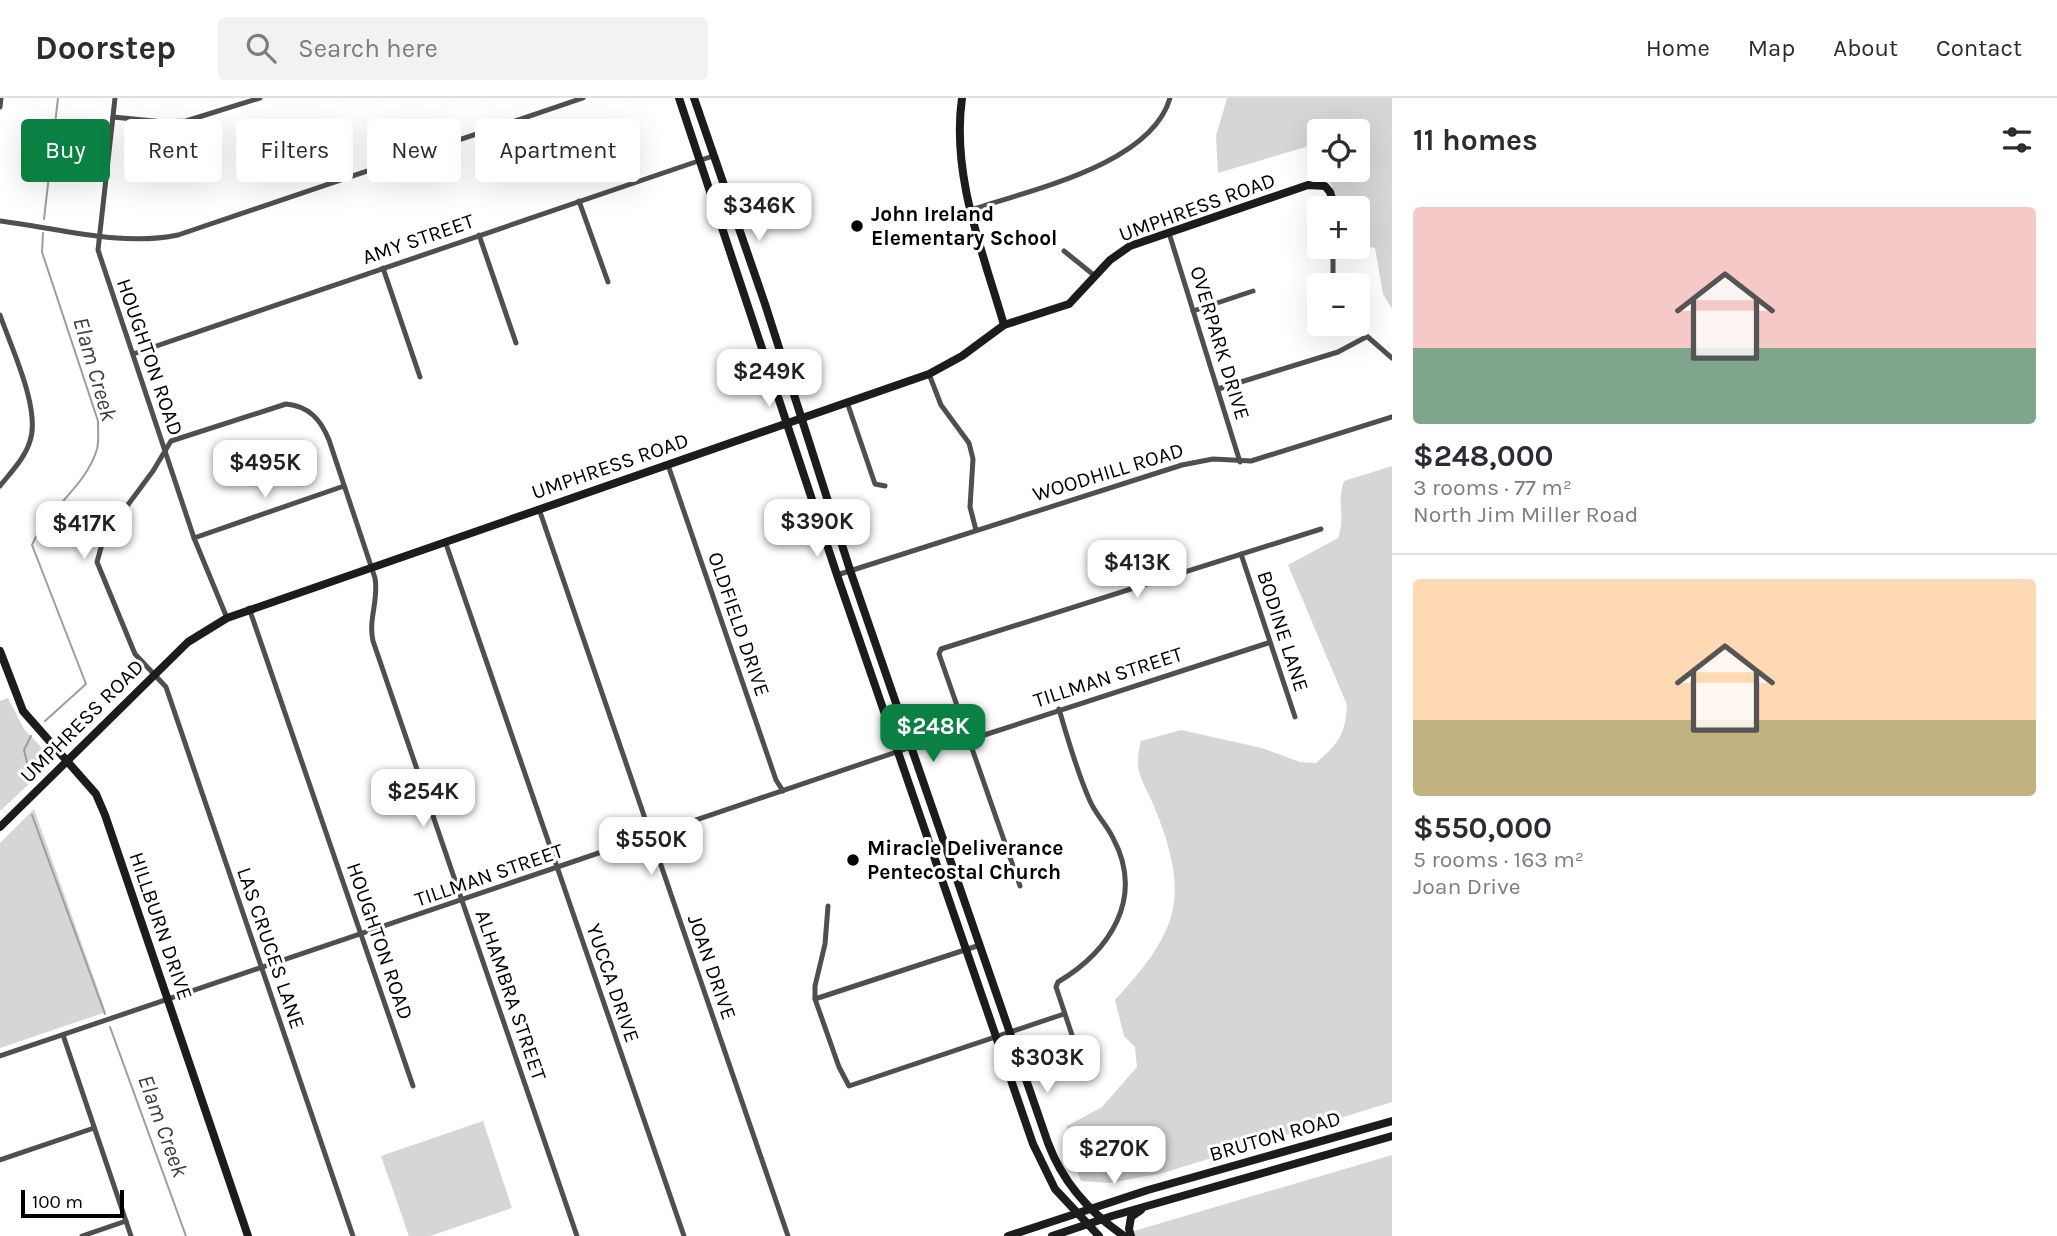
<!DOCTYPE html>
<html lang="en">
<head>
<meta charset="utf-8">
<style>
	:root { --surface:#fff; --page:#f2f2f3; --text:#2b2b33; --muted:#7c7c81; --line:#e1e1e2; --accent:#0b8043 }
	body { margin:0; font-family:Karla,sans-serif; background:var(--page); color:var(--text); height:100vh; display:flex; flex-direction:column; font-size:26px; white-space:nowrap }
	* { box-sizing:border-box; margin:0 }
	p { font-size:23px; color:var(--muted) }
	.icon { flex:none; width:38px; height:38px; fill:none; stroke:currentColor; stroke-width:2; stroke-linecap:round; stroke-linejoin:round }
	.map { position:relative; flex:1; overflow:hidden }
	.panel { display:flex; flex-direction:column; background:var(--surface); width:665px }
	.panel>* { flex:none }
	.top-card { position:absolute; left:21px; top:21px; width:665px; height:63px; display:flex; gap:14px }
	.buttons { position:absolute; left:1307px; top:21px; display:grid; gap:14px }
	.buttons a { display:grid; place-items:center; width:63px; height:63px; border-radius:7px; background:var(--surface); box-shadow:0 7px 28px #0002; font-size:35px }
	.scale { position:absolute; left:21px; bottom:18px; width:103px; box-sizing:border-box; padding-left:7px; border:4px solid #000; border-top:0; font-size:19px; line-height:24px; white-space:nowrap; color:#000; -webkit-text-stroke:5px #fff; paint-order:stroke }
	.price { position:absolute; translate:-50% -60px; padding:0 16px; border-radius:14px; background:#fff; color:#222; font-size:23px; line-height:46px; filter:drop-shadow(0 2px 4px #0008) }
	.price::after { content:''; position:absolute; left:50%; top:42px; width:21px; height:16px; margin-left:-10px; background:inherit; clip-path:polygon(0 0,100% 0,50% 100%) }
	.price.current { background:var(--accent); color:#fff }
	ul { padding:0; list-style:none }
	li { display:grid; align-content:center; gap:14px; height:371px; padding:0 21px }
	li+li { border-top:2px solid var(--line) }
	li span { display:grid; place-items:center; height:217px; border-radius:7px; color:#555 }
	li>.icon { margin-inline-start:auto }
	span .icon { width:126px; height:126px; fill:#fffc; stroke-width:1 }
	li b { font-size:30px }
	h2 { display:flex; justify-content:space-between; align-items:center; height:84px; padding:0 21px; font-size:30px }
	.chip { padding:0 24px; border-radius:7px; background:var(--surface); box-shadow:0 7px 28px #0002; font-size:24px; line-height:63px }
	.chip.current { background:var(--accent); color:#fff }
	header { display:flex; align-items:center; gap:42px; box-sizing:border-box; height:98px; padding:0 35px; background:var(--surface); border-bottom:2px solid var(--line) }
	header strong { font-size:33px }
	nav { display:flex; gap:38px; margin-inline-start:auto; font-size:24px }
	.search { width:490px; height:63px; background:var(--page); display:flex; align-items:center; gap:18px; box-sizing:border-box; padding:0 24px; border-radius:7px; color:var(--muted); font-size:26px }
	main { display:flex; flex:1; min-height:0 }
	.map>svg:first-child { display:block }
	.green { fill:#d6d6d6 }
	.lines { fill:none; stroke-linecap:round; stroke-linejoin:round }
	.stream { stroke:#9d9d9d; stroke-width:2 }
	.street { stroke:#4f4f4f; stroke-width:5 }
	.secondary { stroke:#1c1c1c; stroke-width:8 }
	.poi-dot { fill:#000; stroke:#fff; stroke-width:2.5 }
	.labels { text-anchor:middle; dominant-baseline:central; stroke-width:6; stroke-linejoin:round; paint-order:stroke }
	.street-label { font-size:21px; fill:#000; stroke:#fff }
	.poi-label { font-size:21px; font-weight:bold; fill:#000; stroke:#fff; text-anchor:start }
	.water-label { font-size:23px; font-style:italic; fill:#3e3e3e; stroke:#fff }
</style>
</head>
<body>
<header>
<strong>Doorstep</strong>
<div class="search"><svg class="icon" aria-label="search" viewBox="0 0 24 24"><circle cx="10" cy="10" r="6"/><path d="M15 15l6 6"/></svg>Search here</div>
<nav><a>Home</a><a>Map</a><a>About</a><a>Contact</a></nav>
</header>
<main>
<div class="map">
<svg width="1392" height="1138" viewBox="0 0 1392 1138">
	<rect width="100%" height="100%" fill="#fff"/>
	<g class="green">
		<polygon points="1227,0 1392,0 1392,211 1383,196 1375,150 1358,147 1358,110 1340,110 1330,84 1338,72 1358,72 1358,33 1320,33 1319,45 1218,75 1216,38"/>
		<path d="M1392,368V1004L1163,1075L1110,1085L1081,1083L1064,1043L1067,1028L1102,1009L1137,969L1135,949L1124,938L1115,902C1179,832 1191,800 1154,708C1142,680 1133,674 1141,643L1181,632L1262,650L1300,664L1316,665C1338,646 1345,638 1347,607L1288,467L1338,440C1346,418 1336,407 1344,383Z"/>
		<polygon points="8,600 24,631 54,663 0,713 0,603"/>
		<polygon points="34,711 106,914 0,950 0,745"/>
		<polygon points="483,1023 512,1110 430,1138 409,1138 381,1058"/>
		<polygon points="1392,1057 1392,1138 1117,1138"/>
	</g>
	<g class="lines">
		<g class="stream">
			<polyline points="44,121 58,0"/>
			<path d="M43,135L42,154L98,323C98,332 99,343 97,351C86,389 47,411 32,447L86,586L45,623"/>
			<polyline points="31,638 24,652 31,680"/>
			<polyline points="32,717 105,916"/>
			<polyline points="110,929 186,1138"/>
		</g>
		<g class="street">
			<polyline points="115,0 98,152 194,440 227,520"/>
			<polyline points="0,9 1,0"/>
			<polyline points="113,19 164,24 186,23 260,0"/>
			<polyline points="579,103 608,184"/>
			<path d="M971,112C1029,92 1151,67 1170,0"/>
			<path d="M0,123C57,130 121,149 178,137L583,0"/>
			<polyline points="1169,135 1240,364"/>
			<polyline points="479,137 516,245"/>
			<polyline points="1333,149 1333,187"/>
			<polyline points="1064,153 1095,178"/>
			<polyline points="383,170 420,279"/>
			<polyline points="1193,213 1253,193"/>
			<path d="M0,217C11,249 41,311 30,343C25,360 11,374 0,388"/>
			<polyline points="1353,226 1392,260"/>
			<polyline points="133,256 713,58"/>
			<polyline points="929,276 941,307 969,345 973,361 970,409 976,432"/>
			<polyline points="1218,291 1338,254 1366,239"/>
			<polyline points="847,304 875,386 885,388"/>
			<polyline points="668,367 776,682 783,693"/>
			<polyline points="539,411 788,1138"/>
			<polyline points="194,440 344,388"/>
			<polyline points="445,443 684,1138"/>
			<polyline points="1241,456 1295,619"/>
			<polyline points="837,477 1182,367 1213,361 1251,363 1392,319"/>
			<polyline points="249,510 413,988"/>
			<path d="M1059,611C1068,642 1077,674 1090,703C1096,717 1107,727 1113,740C1145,800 1110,853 1058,884L1056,889L1079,958L1091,966"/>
			<polyline points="1020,788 939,556 941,551 1321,431"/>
			<polyline points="828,808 825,846 815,888 815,901 839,969 849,988 1064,916"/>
			<polyline points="815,901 980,847"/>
			<polyline points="63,937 131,1138"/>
			<polyline points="0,958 926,644 978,639 1268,545"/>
			<polyline points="0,1062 94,1030"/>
			<polyline points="82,1138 126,1123"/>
			<path d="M353,1138L166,589L135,556L97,464L104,439L153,373L171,343L286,306C309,308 321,322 329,342L375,480C379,502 368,521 373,543L577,1138"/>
		</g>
		<g class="secondary">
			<polyline points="679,0 837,477 1033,1046 1055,1091 1099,1138"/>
			<path d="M694,0L765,206L850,472L1048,1045C1063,1085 1089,1114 1124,1138"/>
			<path d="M962,0C951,78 983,154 1004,227"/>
			<polyline points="0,553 23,613 96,696 105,717 248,1138"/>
			<polyline points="0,729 188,544 227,520 929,276 962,258 1004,227 1069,206 1110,162 1130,148 1308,87 1325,88 1330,94 1335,110"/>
			<polyline points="1008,1138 1148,1092 1392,1023"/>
			<polyline points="1052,1138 1112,1118 1392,1038"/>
			<polyline points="1131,1138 1129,1131 1131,1119 1141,1112"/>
		</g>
	</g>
	<g class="poi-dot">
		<circle cx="857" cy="128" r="7"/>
		<circle cx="853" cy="762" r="7"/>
	</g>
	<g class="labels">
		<g class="street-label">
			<text transform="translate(1197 109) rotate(-20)">UMPHRESS ROAD</text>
			<text transform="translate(418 141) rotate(-19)">AMY STREET</text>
			<text transform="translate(1220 245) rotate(73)">OVERPARK DRIVE</text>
			<text transform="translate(150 259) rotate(71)">HOUGHTON ROAD</text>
			<text transform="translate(610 368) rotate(-19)">UMPHRESS ROAD</text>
			<text transform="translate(1108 374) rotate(-17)">WOODHILL ROAD</text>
			<text transform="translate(739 526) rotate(71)">OLDFIELD DRIVE</text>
			<text transform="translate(1283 533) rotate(72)">BODINE LANE</text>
			<text transform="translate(1108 579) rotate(-18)">TILLMAN STREET</text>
			<text transform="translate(82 623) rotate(-45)">UMPHRESS ROAD</text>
			<text transform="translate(489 777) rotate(-19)">TILLMAN STREET</text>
			<text transform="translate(161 828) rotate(71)">HILLBURN DRIVE</text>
			<text transform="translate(380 843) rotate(71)">HOUGHTON ROAD</text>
			<text transform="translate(271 850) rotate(71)">LAS CRUCES LANE</text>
			<text transform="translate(712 869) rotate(71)">JOAN DRIVE</text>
			<text transform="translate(613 885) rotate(71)">YUCCA DRIVE</text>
			<text transform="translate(511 897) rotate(71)">ALHAMBRA STREET</text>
			<text transform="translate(1275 1038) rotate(-16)">BRUTON ROAD</text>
		</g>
		<g class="poi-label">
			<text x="871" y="116">John Ireland<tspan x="871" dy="24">Elementary School</tspan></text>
			<text x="867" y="750">Miracle Deliverance<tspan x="867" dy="24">Pentecostal Church</tspan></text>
		</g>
		<g class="water-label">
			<text transform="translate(95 271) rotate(74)">Elam Creek</text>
			<text transform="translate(163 1028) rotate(70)">Elam Creek</text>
		</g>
	</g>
</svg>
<div class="buttons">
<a><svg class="icon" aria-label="locate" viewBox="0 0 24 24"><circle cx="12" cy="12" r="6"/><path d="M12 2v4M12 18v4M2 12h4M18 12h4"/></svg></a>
<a>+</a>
<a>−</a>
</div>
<div class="scale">100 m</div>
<b class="price" style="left:759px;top:145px">$346K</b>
<b class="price" style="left:769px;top:311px">$249K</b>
<b class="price" style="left:265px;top:402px">$495K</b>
<b class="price" style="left:817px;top:461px">$390K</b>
<b class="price" style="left:84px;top:463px">$417K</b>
<b class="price" style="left:1137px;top:502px">$413K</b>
<b class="price current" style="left:933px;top:666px">$248K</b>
<b class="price" style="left:423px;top:731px">$254K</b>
<b class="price" style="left:651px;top:779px">$550K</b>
<b class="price" style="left:1047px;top:997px">$303K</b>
<b class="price" style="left:1114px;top:1088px">$270K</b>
<div class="top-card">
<a class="chip current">Buy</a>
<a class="chip">Rent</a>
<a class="chip">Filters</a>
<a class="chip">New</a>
<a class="chip">Apartment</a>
</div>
</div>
<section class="panel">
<h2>11 homes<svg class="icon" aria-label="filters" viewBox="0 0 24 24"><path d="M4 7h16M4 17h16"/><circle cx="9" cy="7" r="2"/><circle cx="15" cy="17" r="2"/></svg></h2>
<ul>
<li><span style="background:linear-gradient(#f6c9c9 65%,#7fa58c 0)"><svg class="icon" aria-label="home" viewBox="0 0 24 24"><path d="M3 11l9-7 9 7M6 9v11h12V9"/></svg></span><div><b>$248,000</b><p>3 rooms · 77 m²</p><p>North Jim Miller Road</p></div></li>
<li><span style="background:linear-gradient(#ffd9b3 65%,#c2b280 0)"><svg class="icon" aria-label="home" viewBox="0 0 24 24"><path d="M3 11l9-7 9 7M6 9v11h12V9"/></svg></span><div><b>$550,000</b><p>5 rooms · 163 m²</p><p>Joan Drive</p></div></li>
</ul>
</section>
</main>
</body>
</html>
